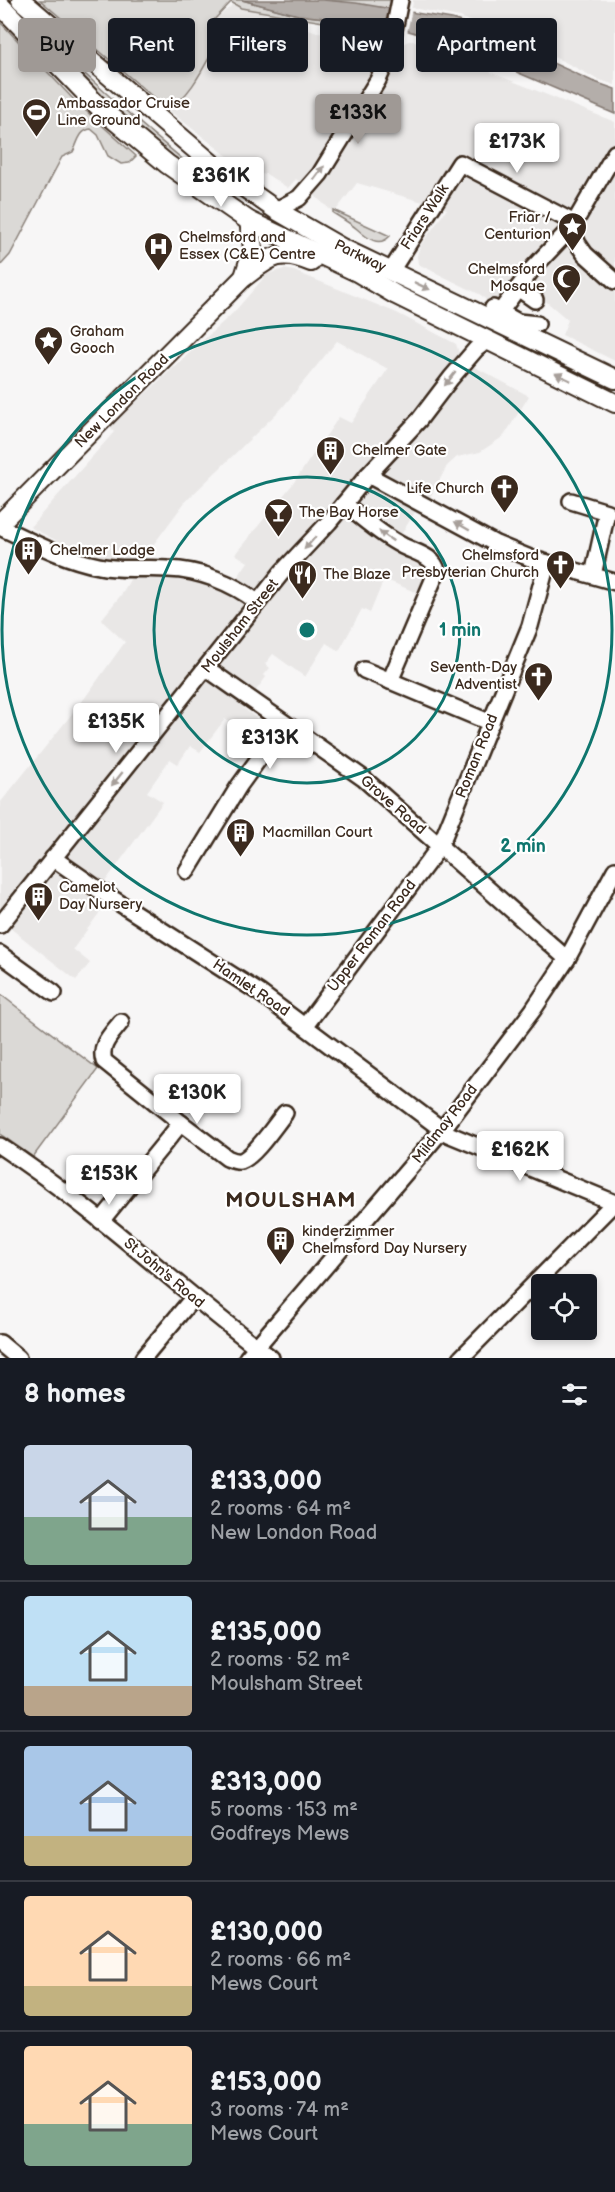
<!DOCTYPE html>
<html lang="en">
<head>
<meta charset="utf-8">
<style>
	:root { --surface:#171b24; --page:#242831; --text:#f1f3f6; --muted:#9ea1a6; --line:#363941; --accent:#9f9995 }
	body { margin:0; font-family:"Balsamiq Sans",sans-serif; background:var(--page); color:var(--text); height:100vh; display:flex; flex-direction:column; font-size:22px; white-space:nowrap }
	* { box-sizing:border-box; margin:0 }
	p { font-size:20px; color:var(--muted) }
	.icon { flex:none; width:33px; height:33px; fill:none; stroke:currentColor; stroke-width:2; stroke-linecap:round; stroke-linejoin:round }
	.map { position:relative; height:1358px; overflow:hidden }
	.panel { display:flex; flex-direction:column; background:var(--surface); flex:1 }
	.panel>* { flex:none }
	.hud { position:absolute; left:18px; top:18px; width:579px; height:54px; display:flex; gap:12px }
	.tools { position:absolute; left:531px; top:1274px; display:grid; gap:12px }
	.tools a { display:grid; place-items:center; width:66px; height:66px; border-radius:6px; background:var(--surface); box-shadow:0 3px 9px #0003; font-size:30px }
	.price { position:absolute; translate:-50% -51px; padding:0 14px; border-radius:6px; background:#fff; color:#222; font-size:20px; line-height:39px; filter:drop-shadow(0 2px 3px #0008) }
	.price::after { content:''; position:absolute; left:50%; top:36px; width:18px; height:14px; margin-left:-9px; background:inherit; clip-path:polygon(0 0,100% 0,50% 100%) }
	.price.active { background:var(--accent); color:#111 }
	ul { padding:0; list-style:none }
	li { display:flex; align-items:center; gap:18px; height:150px; padding:0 24px }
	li+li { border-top:2px solid var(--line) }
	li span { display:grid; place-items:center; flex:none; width:168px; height:120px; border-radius:6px; color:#555 }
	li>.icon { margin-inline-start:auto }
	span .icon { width:72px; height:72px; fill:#fffc; stroke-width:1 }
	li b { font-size:26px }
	h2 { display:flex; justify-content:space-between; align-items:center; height:72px; padding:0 24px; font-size:26px }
	.tag { padding:0 21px; border-radius:6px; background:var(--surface); box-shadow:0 3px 9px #0003; font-size:21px; line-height:54px }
	.tag.active { background:var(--accent); color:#111 }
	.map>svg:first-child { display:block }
	.built { fill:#e9e7e6 }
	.green { fill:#dbd9d6; stroke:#8b827a; stroke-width:1.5 }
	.water { fill:#b4aeaa; stroke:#847972; stroke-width:1.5 }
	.pier { fill:#f7f6f6 }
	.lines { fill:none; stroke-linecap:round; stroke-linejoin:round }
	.minor-casing { stroke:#3b2a1e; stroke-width:20 }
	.major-casing { stroke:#3b2a1e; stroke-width:22 }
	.minor { stroke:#fff; stroke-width:15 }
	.major { stroke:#fff; stroke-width:18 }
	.oneway { fill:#a79f9a }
	.ring { fill:none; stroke:#0f766e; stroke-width:3 }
	.labels { text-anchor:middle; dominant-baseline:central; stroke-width:4.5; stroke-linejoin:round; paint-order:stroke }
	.poi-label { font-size:15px; fill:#3b2a1e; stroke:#fff; text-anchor:start }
	.street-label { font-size:15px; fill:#3b2a1e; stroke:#fff }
	.district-label { font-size:21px; font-weight:bold; letter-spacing:1.5px; fill:#3b2a1e; stroke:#fff }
	.centre { fill:#0f766e; stroke:#fff; stroke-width:3 }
	.ring-label { font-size:18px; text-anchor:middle; font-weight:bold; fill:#0f766e; stroke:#fff; stroke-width:4.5; stroke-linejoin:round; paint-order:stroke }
</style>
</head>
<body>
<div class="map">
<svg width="615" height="1358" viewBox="0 0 615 1358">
	<rect width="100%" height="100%" fill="#f7f6f6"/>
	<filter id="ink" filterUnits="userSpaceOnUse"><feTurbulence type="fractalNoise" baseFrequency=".0167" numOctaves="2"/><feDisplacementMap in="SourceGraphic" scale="12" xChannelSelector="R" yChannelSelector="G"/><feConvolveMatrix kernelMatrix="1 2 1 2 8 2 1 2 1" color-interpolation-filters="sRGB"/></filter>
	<g filter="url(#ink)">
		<g class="built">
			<polygon points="413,0 615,0 615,85 597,79 565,62 460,17 412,8"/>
			<polygon points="235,3 317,32 367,36 399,45 409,41 429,42 456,50 492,73 615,122 615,361 562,335 568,320 522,281 493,307 481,295 418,264 417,256 420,246 447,209 357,183 334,213 296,179 288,188 266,174 252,175 167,109 189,90 212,22"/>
			<polygon points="284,269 294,271 397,313 456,344 459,353 456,357 529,396 504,436 480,452 457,457 447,466 424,509 418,507 399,538 434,555 419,588 415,592 384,579 370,613 362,609 339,651 326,643 305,677 273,654 265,664 270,668 264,675 266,677 243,708 266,725 267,731 259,744 225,719 200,752 190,746 178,764 170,759 147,792 163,802 94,897 105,905 73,949 90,963 76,980 0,920 0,803 84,699 125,642 101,620 121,595 131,578 174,576 229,589 248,562 235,554 292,485 339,417 351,423 388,369 337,341 282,408 185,502 139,564 100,560 75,550 30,527 114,432 109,427 235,311 267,274"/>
		</g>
		<g class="green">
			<path d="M40,0H242L298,15L389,25L387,33L241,8L231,2L212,22L221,36C208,58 191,99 167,109Z"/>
			<polygon points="323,0 393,0 391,9"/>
			<path d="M20,14C95,84 171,154 254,215L216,193L106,103Z"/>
			<path d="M0,22L75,101L136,156L129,163L121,164L108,156L98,135L91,129C79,130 78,143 73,152L62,157L10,255L0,266Z"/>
			<path d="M333,210L390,236C379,248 367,238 357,229C350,223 341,218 333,213Z"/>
			<polygon points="0,994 98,1069 33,1157 0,1134"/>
		</g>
		<polygon class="water" points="242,0 323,0 356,3 452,19 470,25 592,81 615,89 615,114 451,44 389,25 298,15"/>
		<g class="pier">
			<polygon points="392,6 412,9 407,33 388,28"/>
			<polygon points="489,34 508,43 499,66 480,57"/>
		</g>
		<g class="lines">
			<defs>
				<g id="minor">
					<polyline points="276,210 299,198 320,174 378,80 389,55 400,0"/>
					<polyline points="391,271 460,163 567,219 578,244 585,254 615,281"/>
					<polyline points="518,288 535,300"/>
					<polyline points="493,308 518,322 537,324"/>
					<polyline points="500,312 533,268 572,227 615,153"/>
					<polyline points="368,475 496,544 530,558 615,582"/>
					<polyline points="571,501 607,512 593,575"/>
					<path d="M344,504C363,518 381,535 401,545C413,552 435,556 437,571L390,681"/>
					<path d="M0,527C32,542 63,559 99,566C121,571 145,567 168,569C200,570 233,583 257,602"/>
					<polyline points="206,668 363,778 567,959"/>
					<polyline points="364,670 491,723"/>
					<polyline points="53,858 99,890 260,993 448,1134 615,1203"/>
					<polyline points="187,871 239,786 284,724"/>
					<polyline points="0,925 283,571 329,522 368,475 419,420 451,378 476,349 484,343 493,342"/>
					<polyline points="0,954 54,993"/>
					<polyline points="305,1026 440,846 530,626 547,563"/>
					<path d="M181,1123L227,1158C232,1160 236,1162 241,1161C255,1156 275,1125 285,1113"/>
					<path d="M0,1146C96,1209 179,1289 271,1358"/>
					<path d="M101,1221L181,1123L104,1061C99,1045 111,1035 121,1022"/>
					<polyline points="0,1343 18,1358"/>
					<polyline points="143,1358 193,1298"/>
					<polyline points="247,1358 442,1130 533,1010 567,959 615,870"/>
					<polyline points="461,1358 614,1203"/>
				</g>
				<g id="major">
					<polyline points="21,0 218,169 276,210 342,248 615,379"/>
					<polyline points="0,5 101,109 167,164 249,221 357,272 396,295 615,403"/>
					<polyline points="244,277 253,248 249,221"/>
					<path d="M0,523L243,278C270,258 277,248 311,262"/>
				</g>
			</defs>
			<use href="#minor" class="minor-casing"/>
			<use href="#major" class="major-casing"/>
			<use href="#minor" class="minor"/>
			<use href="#major" class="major"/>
		</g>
		<defs><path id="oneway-solid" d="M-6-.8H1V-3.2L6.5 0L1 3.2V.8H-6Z" transform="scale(1.5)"/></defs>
		<g class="oneway">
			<use href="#oneway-solid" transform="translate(319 173) rotate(-53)"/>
			<use href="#oneway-solid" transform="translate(422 286) rotate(25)"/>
			<use href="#oneway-solid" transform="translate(563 377) rotate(-154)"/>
			<use href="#oneway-solid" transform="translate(450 379) rotate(129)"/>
			<use href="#oneway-solid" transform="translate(462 526) rotate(-150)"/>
			<use href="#oneway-solid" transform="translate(386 536) rotate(-144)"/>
			<use href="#oneway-solid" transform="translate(310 543) rotate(132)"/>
			<use href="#oneway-solid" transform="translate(117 779) rotate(129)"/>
		</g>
	</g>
	<g class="ring">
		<circle cx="307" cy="630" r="153"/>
		<circle cx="307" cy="630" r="305"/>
	</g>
	<defs>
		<symbol id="stadium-pin" viewBox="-11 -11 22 30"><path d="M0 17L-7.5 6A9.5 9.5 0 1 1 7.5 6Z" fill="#3b2a1e" stroke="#fff"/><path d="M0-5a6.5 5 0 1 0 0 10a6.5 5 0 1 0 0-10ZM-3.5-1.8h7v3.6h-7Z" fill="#fff"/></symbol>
		<symbol id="sight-pin" viewBox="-11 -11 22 30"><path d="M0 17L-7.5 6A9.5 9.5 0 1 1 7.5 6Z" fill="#3b2a1e" stroke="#fff"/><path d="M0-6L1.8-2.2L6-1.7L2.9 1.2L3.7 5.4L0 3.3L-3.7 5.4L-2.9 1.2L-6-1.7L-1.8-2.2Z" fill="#fff"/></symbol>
		<symbol id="hospital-pin" viewBox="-11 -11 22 30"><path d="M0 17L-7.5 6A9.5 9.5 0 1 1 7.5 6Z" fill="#3b2a1e" stroke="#fff"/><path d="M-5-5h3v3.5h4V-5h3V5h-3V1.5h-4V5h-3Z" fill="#fff"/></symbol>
		<symbol id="mosque-pin" viewBox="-11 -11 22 30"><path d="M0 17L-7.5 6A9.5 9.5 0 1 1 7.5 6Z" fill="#3b2a1e" stroke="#fff"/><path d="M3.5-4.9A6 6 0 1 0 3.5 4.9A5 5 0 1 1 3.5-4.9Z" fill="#fff"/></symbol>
		<symbol id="building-pin" viewBox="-11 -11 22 30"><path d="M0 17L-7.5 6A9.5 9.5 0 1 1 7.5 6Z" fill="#3b2a1e" stroke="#fff"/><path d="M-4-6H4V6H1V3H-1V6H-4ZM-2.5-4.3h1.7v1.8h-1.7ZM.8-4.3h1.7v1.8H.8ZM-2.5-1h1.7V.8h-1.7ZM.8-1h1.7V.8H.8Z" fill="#fff"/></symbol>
		<symbol id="church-pin" viewBox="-11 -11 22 30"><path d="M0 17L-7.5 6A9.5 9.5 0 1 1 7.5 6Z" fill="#3b2a1e" stroke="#fff"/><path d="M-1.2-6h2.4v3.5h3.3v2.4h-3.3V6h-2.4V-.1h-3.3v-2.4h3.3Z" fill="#fff"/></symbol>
		<symbol id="bar-pin" viewBox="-11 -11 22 30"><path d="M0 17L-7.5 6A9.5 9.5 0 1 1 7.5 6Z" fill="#3b2a1e" stroke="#fff"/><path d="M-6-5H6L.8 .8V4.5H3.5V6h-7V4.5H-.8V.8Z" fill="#fff"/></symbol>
		<symbol id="restaurant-pin" viewBox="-11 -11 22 30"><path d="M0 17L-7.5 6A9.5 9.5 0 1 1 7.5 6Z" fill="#3b2a1e" stroke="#fff"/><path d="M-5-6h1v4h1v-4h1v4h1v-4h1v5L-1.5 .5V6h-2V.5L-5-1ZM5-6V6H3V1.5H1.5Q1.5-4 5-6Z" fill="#fff"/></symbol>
	</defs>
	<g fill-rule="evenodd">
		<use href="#stadium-pin" x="20" y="96" width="33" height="45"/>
		<use href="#sight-pin" x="556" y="210" width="33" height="45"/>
		<use href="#hospital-pin" x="142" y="230" width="33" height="45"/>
		<use href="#mosque-pin" x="550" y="262" width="33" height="45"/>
		<use href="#sight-pin" x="32" y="324" width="33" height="45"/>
		<use href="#building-pin" x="314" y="434" width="33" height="45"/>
		<use href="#church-pin" x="488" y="472" width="33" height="45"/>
		<use href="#bar-pin" x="262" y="496" width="33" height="45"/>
		<use href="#building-pin" x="12" y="534" width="33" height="45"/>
		<use href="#church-pin" x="544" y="548" width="33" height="45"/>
		<use href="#restaurant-pin" x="286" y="558" width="33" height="45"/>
		<use href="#church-pin" x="522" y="660" width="33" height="45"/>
		<use href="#building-pin" x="224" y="816" width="33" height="45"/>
		<use href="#building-pin" x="22" y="880" width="33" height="45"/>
		<use href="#building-pin" x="264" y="1224" width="33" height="45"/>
	</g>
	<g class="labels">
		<g class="poi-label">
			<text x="57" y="103">Ambassador Cruise<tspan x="57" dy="17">Line Ground</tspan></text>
			<text x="551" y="217" text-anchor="end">Friar /<tspan x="551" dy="17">Centurion</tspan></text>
			<text x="179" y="237">Chelmsford and<tspan x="179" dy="17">Essex (C&amp;E) Centre</tspan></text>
			<text x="545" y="269" text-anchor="end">Chelmsford<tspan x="545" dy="17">Mosque</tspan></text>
			<text x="70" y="331">Graham<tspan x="70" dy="17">Gooch</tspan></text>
			<text x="352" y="450">Chelmer Gate</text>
			<text x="484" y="488" text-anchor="end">Life Church</text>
			<text x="299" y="512">The Bay Horse</text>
			<text x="50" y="550">Chelmer Lodge</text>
			<text x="539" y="555" text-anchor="end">Chelmsford<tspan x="539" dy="17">Presbyterian Church</tspan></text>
			<text x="323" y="574">The Blaze</text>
			<text x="517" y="667" text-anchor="end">Seventh-Day<tspan x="517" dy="17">Adventist</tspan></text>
			<text x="262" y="832">Macmillan Court</text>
			<text x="59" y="887">Camelot<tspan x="59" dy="17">Day Nursery</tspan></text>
			<text x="302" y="1231">kinderzimmer<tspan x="302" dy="17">Chelmsford Day Nursery</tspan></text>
		</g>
		<g class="street-label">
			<text transform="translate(425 217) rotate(-57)">Friars Walk</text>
			<text transform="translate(360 256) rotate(26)">Parkway</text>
			<text transform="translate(122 401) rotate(-45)">New London Road</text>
			<text transform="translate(240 626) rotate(-52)">Moulsham Street</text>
			<text transform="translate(477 756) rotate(-68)">Roman Road</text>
			<text transform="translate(393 805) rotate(41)">Grove Road</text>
			<text transform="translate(372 936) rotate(-53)">Upper Roman Road</text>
			<text transform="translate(251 988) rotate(34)">Hamlet Road</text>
			<text transform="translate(445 1124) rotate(-52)">Mildmay Road</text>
			<text transform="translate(164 1273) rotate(40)">St John's Road</text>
		</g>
		<g class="district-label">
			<text x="291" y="1200">MOULSHAM</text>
		</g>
	</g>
	<circle cx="307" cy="630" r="9" class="centre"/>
	<g class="ring-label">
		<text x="460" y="636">1 min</text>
		<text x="523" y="852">2 min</text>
	</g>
</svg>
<div class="tools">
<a><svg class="icon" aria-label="locate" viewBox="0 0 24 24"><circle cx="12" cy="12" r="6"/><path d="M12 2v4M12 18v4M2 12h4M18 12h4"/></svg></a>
</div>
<b class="price active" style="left:358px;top:145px">£133K</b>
<b class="price" style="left:517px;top:174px">£173K</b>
<b class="price" style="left:221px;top:208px">£361K</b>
<b class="price" style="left:116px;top:754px">£135K</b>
<b class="price" style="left:270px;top:770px">£313K</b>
<b class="price" style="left:197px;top:1125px">£130K</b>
<b class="price" style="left:520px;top:1182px">£162K</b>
<b class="price" style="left:109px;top:1206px">£153K</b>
<div class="hud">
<a class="tag active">Buy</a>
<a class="tag">Rent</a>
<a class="tag">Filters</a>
<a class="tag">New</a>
<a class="tag">Apartment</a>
</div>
</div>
<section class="panel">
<h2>8 homes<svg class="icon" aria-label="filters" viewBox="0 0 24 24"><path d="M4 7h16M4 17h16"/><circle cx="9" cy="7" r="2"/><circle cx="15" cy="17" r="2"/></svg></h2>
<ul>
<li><span style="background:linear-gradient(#c9d6e8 60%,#7fa58c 0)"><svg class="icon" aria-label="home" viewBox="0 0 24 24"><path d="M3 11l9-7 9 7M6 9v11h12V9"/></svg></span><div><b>£133,000</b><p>2 rooms · 64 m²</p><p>New London Road</p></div></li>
<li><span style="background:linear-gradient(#bfe0f5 75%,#b9a48a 0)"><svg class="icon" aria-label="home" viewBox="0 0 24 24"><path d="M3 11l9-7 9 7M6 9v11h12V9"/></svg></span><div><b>£135,000</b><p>2 rooms · 52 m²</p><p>Moulsham Street</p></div></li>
<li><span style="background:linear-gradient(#a9c7e8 75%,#c2b280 0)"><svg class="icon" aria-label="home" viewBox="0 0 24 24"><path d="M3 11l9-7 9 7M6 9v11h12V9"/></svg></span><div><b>£313,000</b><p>5 rooms · 153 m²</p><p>Godfreys Mews</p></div></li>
<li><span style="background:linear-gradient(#ffd9b3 75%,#c2b280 0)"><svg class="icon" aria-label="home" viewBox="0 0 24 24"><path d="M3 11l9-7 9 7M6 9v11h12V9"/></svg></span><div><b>£130,000</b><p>2 rooms · 66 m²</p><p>Mews Court</p></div></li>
<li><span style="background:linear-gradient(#ffd9b3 65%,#7fa58c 0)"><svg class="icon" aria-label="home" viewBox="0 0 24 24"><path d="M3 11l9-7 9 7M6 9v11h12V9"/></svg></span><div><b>£153,000</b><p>3 rooms · 74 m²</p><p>Mews Court</p></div></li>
</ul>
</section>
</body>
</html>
